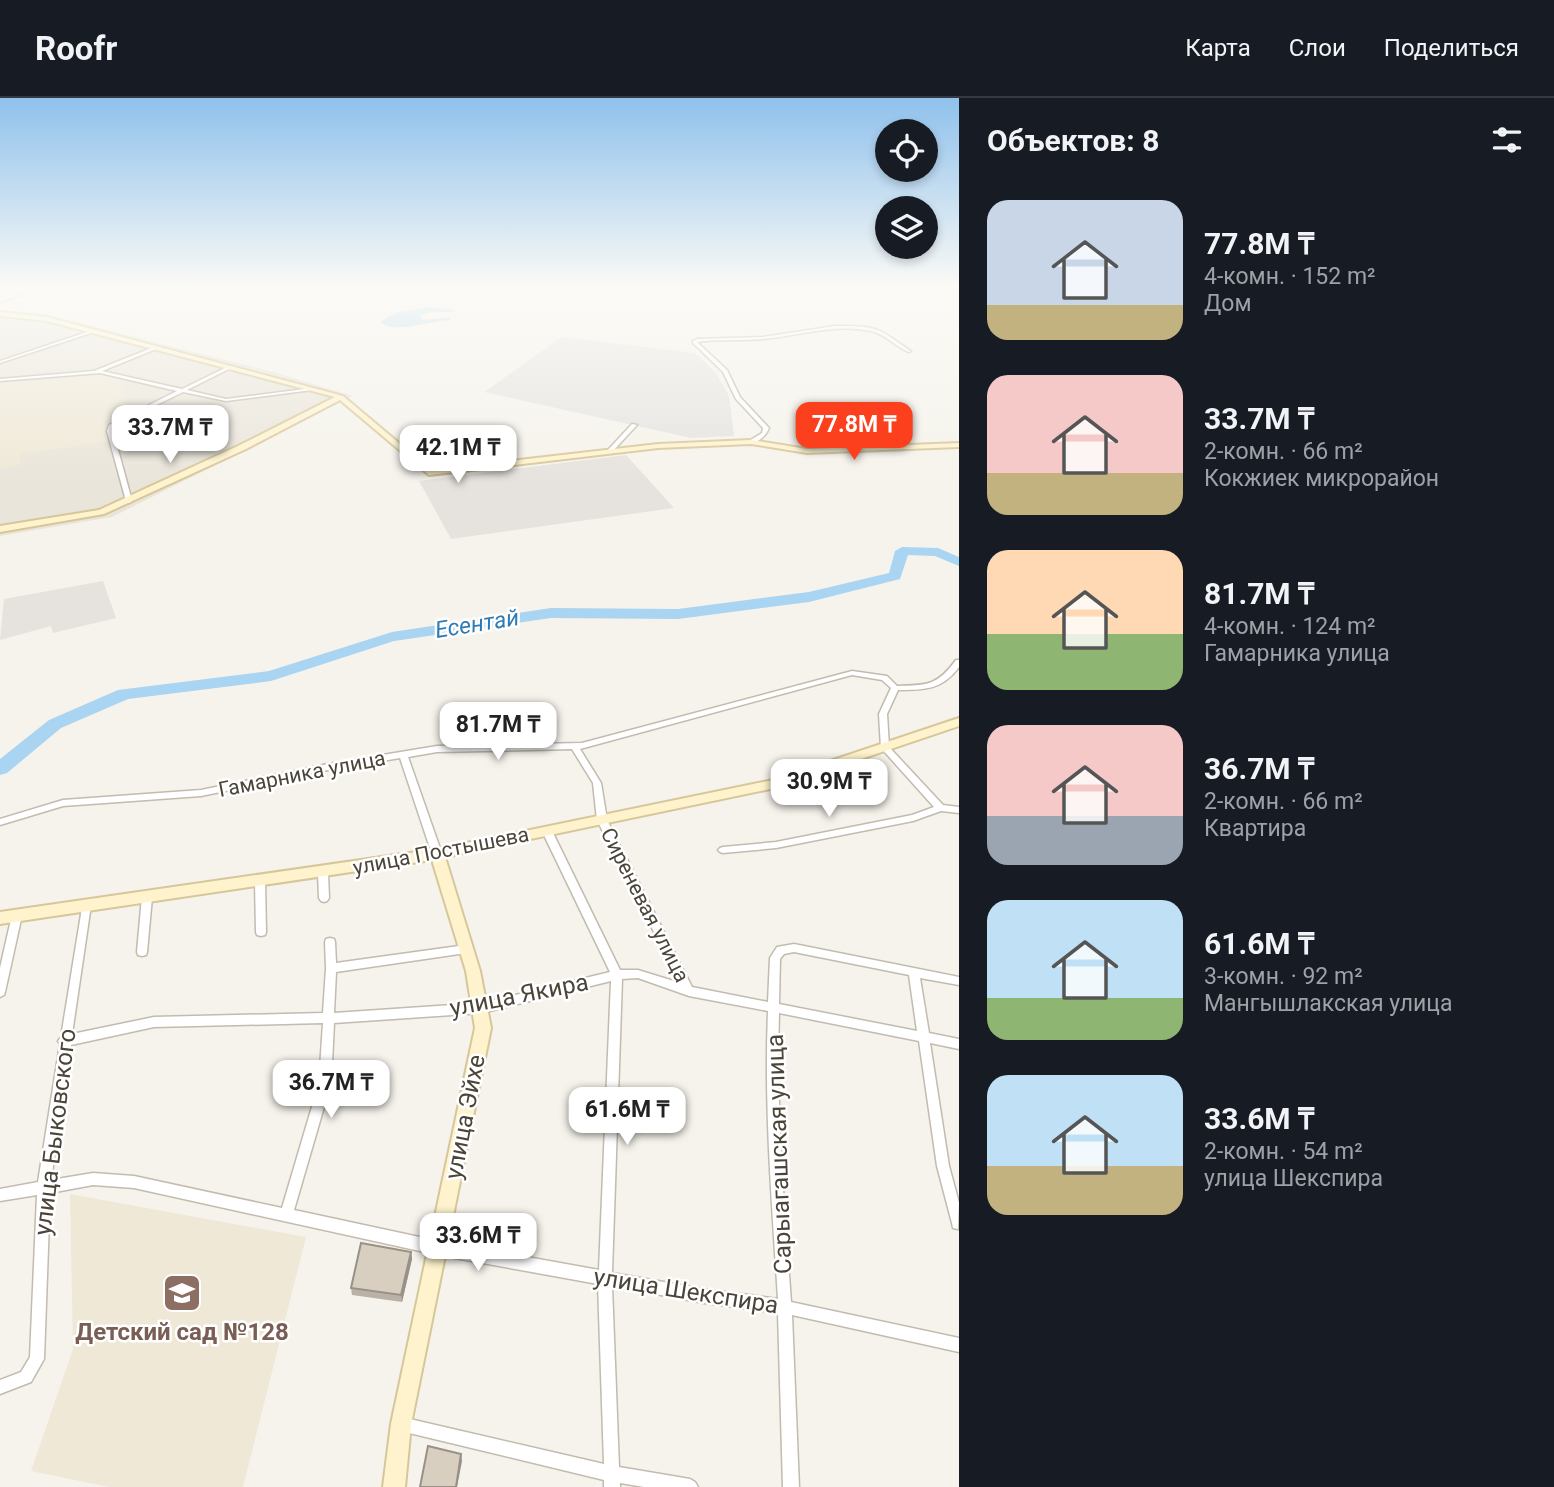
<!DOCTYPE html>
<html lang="ru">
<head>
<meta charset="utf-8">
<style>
	:root { --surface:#171b24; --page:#20242c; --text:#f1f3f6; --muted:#9ea1a6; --line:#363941; --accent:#fc3f1d }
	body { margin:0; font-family:Roboto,sans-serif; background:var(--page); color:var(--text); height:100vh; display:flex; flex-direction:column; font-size:26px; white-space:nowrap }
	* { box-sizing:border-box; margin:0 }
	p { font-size:23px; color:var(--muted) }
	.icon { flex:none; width:38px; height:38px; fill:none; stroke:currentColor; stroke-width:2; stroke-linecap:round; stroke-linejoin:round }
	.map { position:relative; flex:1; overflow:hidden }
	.panel { display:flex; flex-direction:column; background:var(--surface); width:595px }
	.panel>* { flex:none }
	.tools { position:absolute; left:875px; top:21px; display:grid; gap:14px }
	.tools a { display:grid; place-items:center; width:63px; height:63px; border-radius:50%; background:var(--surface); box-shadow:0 4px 10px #0003; font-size:35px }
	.price { position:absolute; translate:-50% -60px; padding:0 16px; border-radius:14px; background:#fff; color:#222; font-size:23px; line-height:46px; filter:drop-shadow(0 2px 4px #0008) }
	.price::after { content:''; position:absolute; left:50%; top:42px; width:21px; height:16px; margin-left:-10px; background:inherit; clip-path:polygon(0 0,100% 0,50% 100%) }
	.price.selected { background:var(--accent); color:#fff }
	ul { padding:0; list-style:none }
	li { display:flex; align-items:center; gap:21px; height:175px; padding:0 28px }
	li span { display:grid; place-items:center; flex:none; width:196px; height:140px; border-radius:21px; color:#555 }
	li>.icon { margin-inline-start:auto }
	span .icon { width:84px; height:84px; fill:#fffc; stroke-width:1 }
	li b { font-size:30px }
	h2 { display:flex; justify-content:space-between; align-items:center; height:84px; padding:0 28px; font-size:30px }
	header { display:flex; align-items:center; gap:42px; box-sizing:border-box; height:98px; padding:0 35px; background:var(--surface); border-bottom:2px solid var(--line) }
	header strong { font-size:33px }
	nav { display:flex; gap:38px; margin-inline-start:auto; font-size:24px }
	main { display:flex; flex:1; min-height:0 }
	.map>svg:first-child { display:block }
	.residential { fill:#eae5da }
	.industrial { fill:#e6e2dd }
	.education { fill:#efe8d6 }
	.parking { fill:#e5e3e0 }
	.water { fill:#a9d4f2 }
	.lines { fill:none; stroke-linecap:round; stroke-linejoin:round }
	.stream { stroke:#a9d4f2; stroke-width:2 }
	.river { fill:#a9d4f2; fill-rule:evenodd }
	.street-casing { stroke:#c2bbae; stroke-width:3 }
	.secondary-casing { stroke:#d6c79b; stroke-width:4 }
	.street { fill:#fff; fill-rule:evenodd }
	.secondary { fill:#fff3cd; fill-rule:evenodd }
	.wall { fill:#bab2a6 }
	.shaded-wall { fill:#979187 }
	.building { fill:#d8cfc1; stroke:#979187; stroke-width:2 }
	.labels { text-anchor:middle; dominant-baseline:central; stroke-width:5; stroke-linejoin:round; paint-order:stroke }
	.street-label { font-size:21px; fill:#4b4439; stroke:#fff }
	.water-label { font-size:23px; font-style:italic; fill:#2e7ab2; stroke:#fff }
	.near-street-label { font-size:24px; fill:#4b4439; stroke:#fff }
	.near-education-label { font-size:24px; font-weight:bold; fill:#785e54; stroke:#fff }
</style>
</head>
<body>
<header>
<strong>Roofr</strong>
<nav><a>Карта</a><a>Слои</a><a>Поделиться</a></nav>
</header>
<main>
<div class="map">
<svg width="959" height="1389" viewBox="0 0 959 1389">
	<rect width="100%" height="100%" fill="#f6f3ec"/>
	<polygon class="residential" points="0,213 40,215 274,274 353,298 112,419 0,438"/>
	<g class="industrial">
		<polygon points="626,357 674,410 451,441 419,383"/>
		<polygon points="103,483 116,520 53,535 51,528 0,542 4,501"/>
	</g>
	<g class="education">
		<polygon points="97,277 120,282 128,312 104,324 106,344 20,356 20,367 0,370 0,284 21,282 28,284"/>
		<polygon points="70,1096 306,1139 243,1389 109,1389 31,1373 73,1251"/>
	</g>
	<polygon class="parking" points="562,239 695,255 716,275 729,298 734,338 691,340 484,294"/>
	<path class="water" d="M429,209L455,212V214H430L420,218L423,222L452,219L450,222C430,222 396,237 380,224L394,215Z"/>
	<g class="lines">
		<g class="stream">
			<polyline points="167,190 197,190"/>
			<polyline points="290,190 324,195 352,192"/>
			<polyline points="0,205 31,194 88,190"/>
		</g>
		<polygon class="river" points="902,449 938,450 959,459 959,468 935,458 908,457 900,481 809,504 678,521 551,520 394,543 271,583 128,601 61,630 7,675 0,677 0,661 49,622 118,592 269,573 392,534 551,510 678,511 809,494 889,475 895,453"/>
		<defs>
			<g id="street">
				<path d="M835,228C850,228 867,227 882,234C892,239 901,247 911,253L909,254C895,249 886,236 871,233C835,225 798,238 763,241C741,243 718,241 697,244L727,272L740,299L769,330C766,338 758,345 749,345V343L762,335L763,330L736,301L723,274L693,245V243L697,241L763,239Z"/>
				<polygon points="90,233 94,234 0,265 0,263"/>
				<polygon points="154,249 156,251 102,273 182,291 229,268 231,269 231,270 187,292 226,301 312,290 314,291 312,292 226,303 183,294 114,328 113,333 132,403 129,405 126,403 107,333 109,327 177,293 100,275 0,283 0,281 94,273"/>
				<polygon points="632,326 637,327 611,355 607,355 607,353"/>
				<path d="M956,562H959V569C942,592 924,592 898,592L887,616L889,649L943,707L959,709V715L941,713L913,723L776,750L723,755L720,754L718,752L720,750L723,749L776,744L912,717L934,709L881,650L879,616L891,590L882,582L852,577L580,651L601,685L607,722L692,889L768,904L770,860L777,849L794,846L959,879V887L920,880L929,935L959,941V951L930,945L949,1068L959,1105L958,1131L953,1130L952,1125L937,1068L919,943L779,915C776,1011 784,1108 791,1204L959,1240V1254L792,1217L799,1389H783L778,1215L704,1205L612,1188L619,1369L690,1381L695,1384L698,1389H644L620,1385V1389H604V1382L401,1333L396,1331L394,1326L396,1321L401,1319L604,1366L598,1186L438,1157L134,1090L93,1087L50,1095L44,1261L31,1284L0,1296V1282L21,1274L30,1259L37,1097L0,1103V1091L38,1084L60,946L58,943L61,939L83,804L86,803L89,804L91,807L72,936L154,919L323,915L326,870L325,844L326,841L330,840L334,841L335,844L336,865L466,847L470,848L471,851L470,854L466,855L336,874L334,915L482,905L610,874L542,733L544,731H550L552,733L620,872H638L680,885L597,722L593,685L572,651L437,654L408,659L442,756L440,758H434L432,756L400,660L328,672L201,698L63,708L0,727V721L63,702L201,692L328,666L437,648L582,645L852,573L887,578L897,588C927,587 937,588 956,562ZM794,854L909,877L917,933L779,906L780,861L784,856ZM638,880L689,898L768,913C764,1009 772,1105 778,1201L704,1191L612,1175L622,881ZM611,883L599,1172L438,1143L294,1112L331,985L334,925L482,915ZM323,925L319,985L282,1110L134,1078L93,1075L51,1082L71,947L154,929Z"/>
				<polygon points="323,771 326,772 328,775 329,800 327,803 324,804 321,803 319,800 318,775 320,772"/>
				<polygon points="260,780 263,781 265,784 266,834 265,837 261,838 257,837 256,834 255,784 257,781"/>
				<polygon points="147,795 150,796 152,799 147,854 146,857 142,858 138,857 137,854 142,799 144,796"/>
				<polygon points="17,813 21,814 22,817 5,894 4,897 0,899 0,870 12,817 13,814"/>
			</g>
			<g id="secondary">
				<polygon points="0,214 47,219 343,298 431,372 658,346 751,342 807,351 959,345 959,349 807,355 751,346 658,350 429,377 340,302 246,351 104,416 0,434 0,428 99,412 240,347 335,299 47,223 0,218"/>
				<polygon points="959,620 959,628 775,690 445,759 480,873 491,930 411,1326 405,1389 383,1389 391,1326 475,930 466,873 432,762 0,826 0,814 437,751 773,682"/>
			</g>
		</defs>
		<use href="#street" class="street-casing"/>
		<use href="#secondary" class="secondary-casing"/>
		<use href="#street" class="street"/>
		<use href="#secondary" class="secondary"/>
	</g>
	<polygon class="wall" points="411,1154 412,1161 402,1204 352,1197 351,1190"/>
	<g class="shaded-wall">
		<polygon points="411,1154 412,1161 402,1204 401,1197"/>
		<polygon points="461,1356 462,1363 457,1389 456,1389"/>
	</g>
	<g class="building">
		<polygon points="361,1145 411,1154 401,1197 351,1190"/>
		<polygon points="428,1348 461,1356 456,1389 420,1389"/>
	</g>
	<linearGradient id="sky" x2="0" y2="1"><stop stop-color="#8fc1ec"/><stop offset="0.49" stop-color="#fbfaf6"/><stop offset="1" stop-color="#fbfaf6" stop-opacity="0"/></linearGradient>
	<rect width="959" height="385" fill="url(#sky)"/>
	<defs>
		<symbol id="school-square" viewBox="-11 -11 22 22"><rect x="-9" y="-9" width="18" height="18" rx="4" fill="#8d6e63" stroke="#fff"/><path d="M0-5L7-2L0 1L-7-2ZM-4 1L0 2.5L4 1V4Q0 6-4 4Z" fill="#fff"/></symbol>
	</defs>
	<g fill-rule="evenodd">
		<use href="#school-square" x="160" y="1173" width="44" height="44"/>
	</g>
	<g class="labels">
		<g class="street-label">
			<text transform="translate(302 676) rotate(-11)">Гамарника улица</text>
			<text transform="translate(441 753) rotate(-11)">улица Постышева</text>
			<text transform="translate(645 807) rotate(63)">Сиреневая улица</text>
		</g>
		<g class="water-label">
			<text transform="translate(477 526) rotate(-9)">Есентай</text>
		</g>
		<g class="near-street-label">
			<text transform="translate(519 897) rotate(-11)">улица Якира</text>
			<text transform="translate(465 1019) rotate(-79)">улица Эйхе</text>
			<text transform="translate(55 1034) rotate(-83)">улица Быковского</text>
			<text transform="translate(779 1056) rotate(-92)">Сарыагашская улица</text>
			<text transform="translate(686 1193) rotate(9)">улица Шекспира</text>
		</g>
		<g class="near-education-label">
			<text x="182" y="1234">Детский сад №128</text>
		</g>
	</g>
</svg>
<div class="tools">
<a><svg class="icon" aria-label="locate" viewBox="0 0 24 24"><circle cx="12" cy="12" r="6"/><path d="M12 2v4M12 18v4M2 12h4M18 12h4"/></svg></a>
<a><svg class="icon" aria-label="layers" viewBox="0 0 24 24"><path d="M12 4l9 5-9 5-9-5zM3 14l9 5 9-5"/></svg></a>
</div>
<b class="price selected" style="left:854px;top:364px">77.8M ₸</b>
<b class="price" style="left:170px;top:367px">33.7M ₸</b>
<b class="price" style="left:458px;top:387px">42.1M ₸</b>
<b class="price" style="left:498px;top:664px">81.7M ₸</b>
<b class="price" style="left:829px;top:721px">30.9M ₸</b>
<b class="price" style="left:331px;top:1022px">36.7M ₸</b>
<b class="price" style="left:627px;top:1049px">61.6M ₸</b>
<b class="price" style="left:478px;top:1175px">33.6M ₸</b>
</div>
<section class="panel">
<h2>Объектов: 8<svg class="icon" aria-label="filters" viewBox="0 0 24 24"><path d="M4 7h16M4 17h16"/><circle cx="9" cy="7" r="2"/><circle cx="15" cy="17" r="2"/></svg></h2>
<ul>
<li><span style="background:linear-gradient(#c9d6e8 75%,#c2b280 0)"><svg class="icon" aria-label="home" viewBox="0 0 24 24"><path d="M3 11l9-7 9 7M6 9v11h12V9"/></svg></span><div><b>77.8M ₸</b><p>4-комн. · 152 m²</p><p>Дом</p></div></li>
<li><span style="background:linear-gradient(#f6c9c9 70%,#c2b280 0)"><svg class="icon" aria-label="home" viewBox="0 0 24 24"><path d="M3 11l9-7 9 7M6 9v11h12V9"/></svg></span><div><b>33.7M ₸</b><p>2-комн. · 66 m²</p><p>Кокжиек микрорайон</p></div></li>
<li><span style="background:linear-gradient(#ffd9b3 60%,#8fb573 0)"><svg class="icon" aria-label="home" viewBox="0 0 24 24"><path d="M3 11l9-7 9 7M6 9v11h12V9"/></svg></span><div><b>81.7M ₸</b><p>4-комн. · 124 m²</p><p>Гамарника улица</p></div></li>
<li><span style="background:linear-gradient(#f6c9c9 65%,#9aa5b1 0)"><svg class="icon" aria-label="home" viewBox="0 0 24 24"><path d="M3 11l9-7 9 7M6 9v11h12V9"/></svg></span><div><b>36.7M ₸</b><p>2-комн. · 66 m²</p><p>Квартира</p></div></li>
<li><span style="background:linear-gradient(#bfe0f5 70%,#8fb573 0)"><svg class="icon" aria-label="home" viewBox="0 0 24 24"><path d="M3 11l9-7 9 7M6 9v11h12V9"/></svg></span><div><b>61.6M ₸</b><p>3-комн. · 92 m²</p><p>Мангышлакская улица</p></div></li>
<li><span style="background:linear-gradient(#bfe0f5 65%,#c2b280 0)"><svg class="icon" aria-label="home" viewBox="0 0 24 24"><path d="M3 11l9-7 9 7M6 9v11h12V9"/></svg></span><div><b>33.6M ₸</b><p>2-комн. · 54 m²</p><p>улица Шекспира</p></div></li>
</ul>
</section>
</main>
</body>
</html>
